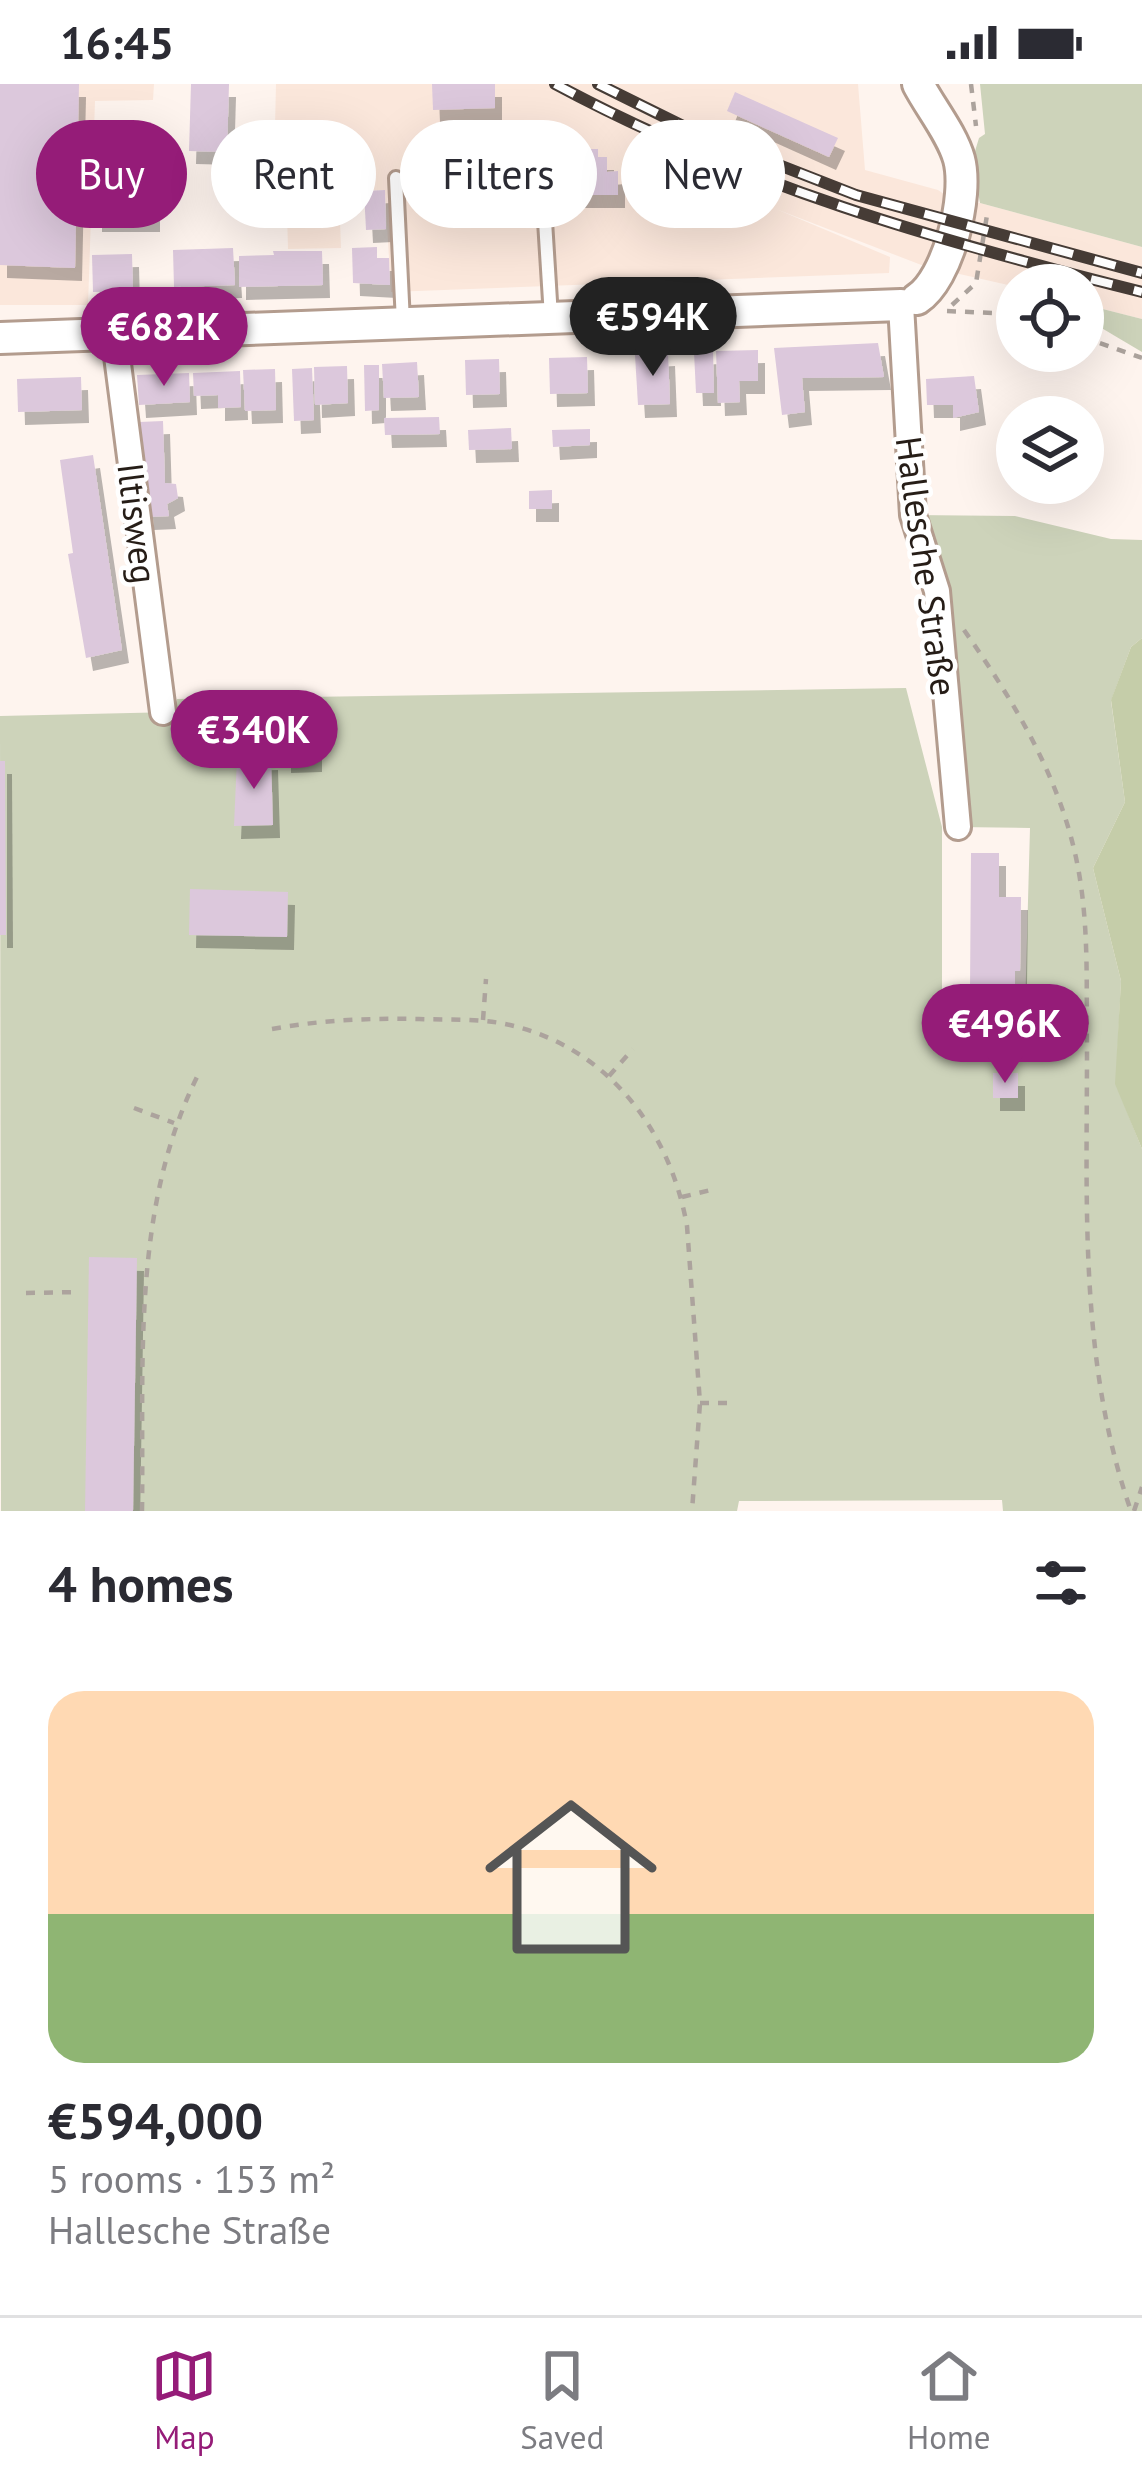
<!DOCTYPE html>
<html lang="en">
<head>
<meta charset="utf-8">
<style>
	:root { --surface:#fff; --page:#f2f2f3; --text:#2b2b33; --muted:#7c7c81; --line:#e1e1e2; --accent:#951c78 }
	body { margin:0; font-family:"PT Sans",sans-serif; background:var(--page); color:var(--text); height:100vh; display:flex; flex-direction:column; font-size:45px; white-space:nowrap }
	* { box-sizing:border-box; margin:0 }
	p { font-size:39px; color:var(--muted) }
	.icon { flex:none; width:66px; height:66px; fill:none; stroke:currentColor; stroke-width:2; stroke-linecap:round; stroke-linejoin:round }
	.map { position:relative; height:1427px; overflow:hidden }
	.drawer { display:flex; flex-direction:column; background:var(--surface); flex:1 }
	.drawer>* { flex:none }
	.guide { position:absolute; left:36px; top:36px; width:1071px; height:108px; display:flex; gap:24px }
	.fabs { position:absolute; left:996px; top:180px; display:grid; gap:24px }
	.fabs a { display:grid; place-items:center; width:108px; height:108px; border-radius:50%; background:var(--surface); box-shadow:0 12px 48px #0002; font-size:60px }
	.price { position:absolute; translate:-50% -102px; padding:0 27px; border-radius:42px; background:var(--accent); color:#fff; font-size:39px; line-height:78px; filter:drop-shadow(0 3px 6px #0008) }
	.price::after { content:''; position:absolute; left:50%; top:72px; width:36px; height:27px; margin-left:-18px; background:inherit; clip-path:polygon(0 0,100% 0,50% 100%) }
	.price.active { background:#222; color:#fff }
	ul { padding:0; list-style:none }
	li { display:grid; align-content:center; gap:24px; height:636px; padding:0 48px }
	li+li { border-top:3px solid var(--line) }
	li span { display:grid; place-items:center; height:372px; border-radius:36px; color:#555 }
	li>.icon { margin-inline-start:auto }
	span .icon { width:216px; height:216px; fill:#fffc; stroke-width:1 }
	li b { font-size:51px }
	h2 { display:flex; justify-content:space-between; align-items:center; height:144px; padding:0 48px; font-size:51px }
	.pill { padding:0 42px; border-radius:54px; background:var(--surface); box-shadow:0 12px 48px #0002; font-size:42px; line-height:108px }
	.pill.active { background:var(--accent); color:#fff }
	.status { display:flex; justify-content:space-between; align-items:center; height:84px; padding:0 60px; background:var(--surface); direction:ltr }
	.status svg { height:33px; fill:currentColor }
	.tab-bar { display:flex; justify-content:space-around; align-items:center; height:168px; border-top:3px solid var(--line); background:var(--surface); font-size:33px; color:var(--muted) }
	.tab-bar a { display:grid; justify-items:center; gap:6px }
	.tab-bar .active { color:var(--accent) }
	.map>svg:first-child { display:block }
	.built { fill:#fbe7db }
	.green { fill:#cdd3ba }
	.forest { fill:#c5cda9 }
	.building { fill:#dcc8dc; filter:url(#shadow) }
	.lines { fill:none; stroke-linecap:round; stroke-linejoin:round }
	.service-casing { stroke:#b39c8e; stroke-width:18 }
	.minor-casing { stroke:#b39c8e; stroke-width:30 }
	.tertiary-casing { stroke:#b39c8e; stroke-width:36 }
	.path { stroke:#aca39d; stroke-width:4.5; stroke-dasharray:9 9; stroke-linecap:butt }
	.service { stroke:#fff; stroke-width:12 }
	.minor { stroke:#fff; stroke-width:24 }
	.tertiary { stroke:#fff; stroke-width:30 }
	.rail-casing { stroke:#463c36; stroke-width:12 }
	.rail { stroke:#fff; stroke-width:8; stroke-dasharray:22; stroke-linecap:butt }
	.labels { text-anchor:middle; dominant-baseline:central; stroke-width:9; stroke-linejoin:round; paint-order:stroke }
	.street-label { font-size:36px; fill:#261d17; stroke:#fff }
</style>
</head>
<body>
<div class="status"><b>16:45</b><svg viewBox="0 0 49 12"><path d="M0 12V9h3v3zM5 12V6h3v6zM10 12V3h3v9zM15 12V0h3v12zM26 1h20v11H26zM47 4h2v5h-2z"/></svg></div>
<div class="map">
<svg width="1142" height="1427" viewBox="0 0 1142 1427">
	<defs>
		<filter id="shadow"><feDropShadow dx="7" dy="13" stdDeviation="0" flood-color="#0004"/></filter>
	</defs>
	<rect width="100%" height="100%" fill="#fef4ee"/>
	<g class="built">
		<polygon points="0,0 154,0 153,16 95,17 88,221 0,221"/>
		<polygon points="276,0 858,0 865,86 938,106 959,120 980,119 1142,163 1142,235 1083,220 1083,201 1017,203 924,182 776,125 890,173 889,189 391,208 385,106 339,108 341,164 288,165 287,129 273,128"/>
	</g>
	<g class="green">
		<polygon points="980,0 1142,0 1142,163 980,119 972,77 979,54 985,50"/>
		<polygon points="1083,220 1142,235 1142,268 1083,233"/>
		<polygon points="913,431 1015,432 1111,455 1142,456 1142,554 1131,563 1111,617 1125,718 1093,784 1121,897 1116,1000 1142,1065 1142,1427 1003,1427 1002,1416 739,1417 737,1427 1,1427 0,632 174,628 177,615 906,604 942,743 942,925 1025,926 1030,744 958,743 954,673"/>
	</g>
	<polygon class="forest" points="1142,554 1142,1065 1115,1000 1121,897 1093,784 1125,718 1111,616 1131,563"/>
	<g class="building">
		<polygon points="0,0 79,0 75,184 0,181"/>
		<polygon points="191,0 229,0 227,68 189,67"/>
		<polygon points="432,0 495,0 495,24 433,26"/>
		<polygon points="735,8 838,54 829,73 727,27"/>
		<polygon points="465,45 560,45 560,83 540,83 540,93 543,87 569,87 569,65 598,65 598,73 607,73 607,88 618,87 618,111 532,111 532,84 405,84 405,73 465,73"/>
		<polygon points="385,106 386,145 366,146 364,107"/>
		<polygon points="95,107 131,107 131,119 153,119 153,135 95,135"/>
		<polygon points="377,163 377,174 389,174 390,201 353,199 352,164"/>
		<polygon points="233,164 235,201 174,203 173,166"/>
		<polygon points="273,167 322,167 323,201 239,203 239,172 274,171"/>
		<polygon points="132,170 133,207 93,208 92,171"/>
		<polygon points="878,259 884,293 802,294 805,328 782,331 774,264"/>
		<polygon points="758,266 758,297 739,297 740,318 718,319 716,267"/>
		<polygon points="713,267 714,309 696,309 694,268"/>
		<polygon points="668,269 670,320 638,321 635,271"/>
		<polygon points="587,273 588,309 550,310 549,274"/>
		<polygon points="499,275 500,310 466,311 465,276"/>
		<polygon points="417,278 419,313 384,314 382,280"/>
		<polygon points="364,281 379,281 379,326 365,327"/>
		<polygon points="347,282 348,319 315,321 314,283"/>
		<polygon points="312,284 314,336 294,337 292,285"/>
		<polygon points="275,285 276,326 245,327 243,286"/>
		<polygon points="240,287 241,323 218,324 218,311 194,312 193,289"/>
		<polygon points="189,289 190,318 139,321 137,291"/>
		<polygon points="974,292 979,328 953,334 953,321 927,321 926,295"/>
		<polygon points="81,293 82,326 18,328 17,295"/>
		<polygon points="439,333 440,350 385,351 384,334"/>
		<polygon points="163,337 165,399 176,400 178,414 167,420 169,432 147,433 139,338"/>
		<polygon points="511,344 512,365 469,366 468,346"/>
		<polygon points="590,345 590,361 553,363 552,346"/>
		<polygon points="93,371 122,566 86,574 68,470 73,469 60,376"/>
		<polygon points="552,406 552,425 529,425 529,407"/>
		<polygon points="315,661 315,675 284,676 284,662"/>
		<polygon points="271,673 273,741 234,742 237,674"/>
		<polygon points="0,677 5,677 6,851 0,851"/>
		<polygon points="971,769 999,769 999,813 1021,813 1020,887 1015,887 1015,907 970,907"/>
		<polygon points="190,805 288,808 287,853 189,851"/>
		<rect x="993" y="989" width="25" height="25"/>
		<polygon points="89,1173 137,1174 133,1427 85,1427"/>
	</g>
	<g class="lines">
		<defs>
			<g id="service">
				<polyline points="396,94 403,238"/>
				<polyline points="545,137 551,233"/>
			</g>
			<g id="minor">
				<polyline points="916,216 901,221 913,431 937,507 958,743"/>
				<polyline points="114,249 163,628"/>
			</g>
			<g id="tertiary">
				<path d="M917,215C948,195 969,112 959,75C952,50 930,23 918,0"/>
				<polyline points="0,254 901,221"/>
			</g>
		</defs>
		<use href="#service" class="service-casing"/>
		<use href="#minor" class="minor-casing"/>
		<use href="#tertiary" class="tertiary-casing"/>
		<g class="path">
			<polyline points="971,0 976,42"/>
			<polyline points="952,221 976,199 988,125"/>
			<polyline points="947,227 1017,230"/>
			<polyline points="1083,253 1142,274"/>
			<path d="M964,546C1011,613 1055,685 1074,765C1090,831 1086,898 1087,965C1087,1120 1079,1279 1131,1427"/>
			<polyline points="483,936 486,895"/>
			<path d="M272,945C321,936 369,934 419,935C449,936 480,934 510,941C608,964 670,1046 687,1142L700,1319L692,1427"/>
			<polyline points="609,992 633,965"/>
			<polyline points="134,1024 174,1039"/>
			<polyline points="682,1113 715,1105"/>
			<polyline points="26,1209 78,1208"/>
			<polyline points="700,1319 736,1319"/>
			<path d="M142,1427C144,1281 131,1127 197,993"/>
			<polyline points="1134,1427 1142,1403"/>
		</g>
		<use href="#service" class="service"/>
		<use href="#minor" class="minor"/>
		<use href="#tertiary" class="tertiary"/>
		<defs>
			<g id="rail">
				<path d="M555,0C745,102 935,156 1142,208"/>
				<polyline points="598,0 697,49 856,111 1142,189"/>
			</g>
		</defs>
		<use href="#rail" class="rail-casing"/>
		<use href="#rail" class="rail"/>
	</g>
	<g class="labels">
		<g class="street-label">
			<text transform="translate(138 439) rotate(83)">Iltisweg</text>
			<text transform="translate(927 482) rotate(82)">Hallesche Straße</text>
		</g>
	</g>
</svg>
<div class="fabs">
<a><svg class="icon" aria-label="locate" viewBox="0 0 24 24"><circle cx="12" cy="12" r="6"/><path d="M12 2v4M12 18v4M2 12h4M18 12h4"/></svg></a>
<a><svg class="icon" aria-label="layers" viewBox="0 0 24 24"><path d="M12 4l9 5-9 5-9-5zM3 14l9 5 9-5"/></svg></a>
</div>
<b class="price active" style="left:653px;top:295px">€594K</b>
<b class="price" style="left:164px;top:305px">€682K</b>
<b class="price" style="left:254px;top:708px">€340K</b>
<b class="price" style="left:1005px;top:1002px">€496K</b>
<div class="guide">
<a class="pill active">Buy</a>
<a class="pill">Rent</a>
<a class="pill">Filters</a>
<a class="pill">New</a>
</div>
</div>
<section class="drawer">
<h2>4 homes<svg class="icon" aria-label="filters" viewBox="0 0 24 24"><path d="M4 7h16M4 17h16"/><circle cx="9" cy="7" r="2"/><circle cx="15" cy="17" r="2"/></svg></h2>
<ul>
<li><span style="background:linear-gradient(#ffd9b3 60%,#8fb573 0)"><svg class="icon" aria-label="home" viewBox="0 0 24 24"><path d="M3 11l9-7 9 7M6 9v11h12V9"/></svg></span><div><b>€594,000</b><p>5 rooms · 153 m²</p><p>Hallesche Straße</p></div></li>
</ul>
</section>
<nav class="tab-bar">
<a class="active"><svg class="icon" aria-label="map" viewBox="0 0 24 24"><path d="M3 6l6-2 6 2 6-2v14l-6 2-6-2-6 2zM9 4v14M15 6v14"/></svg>Map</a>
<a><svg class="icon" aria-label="saved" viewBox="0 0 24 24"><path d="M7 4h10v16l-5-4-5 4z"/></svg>Saved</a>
<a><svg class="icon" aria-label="home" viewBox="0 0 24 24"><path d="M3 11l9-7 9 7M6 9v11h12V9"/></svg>Home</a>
</nav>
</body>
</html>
